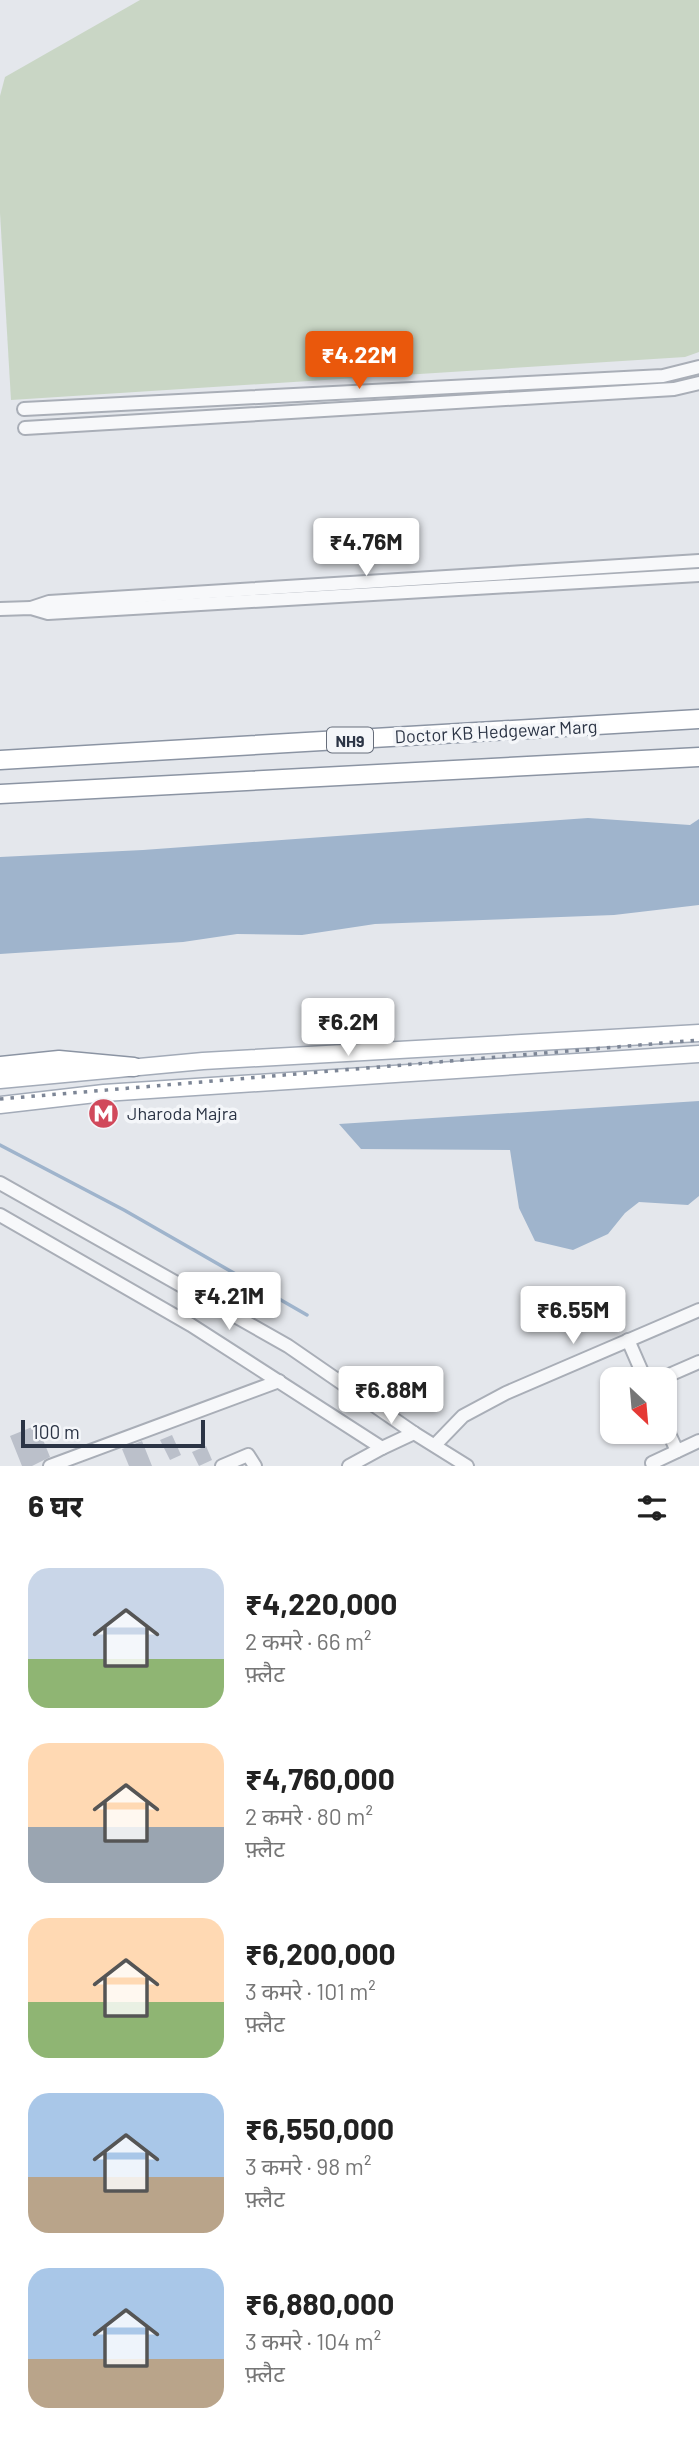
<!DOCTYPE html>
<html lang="hi">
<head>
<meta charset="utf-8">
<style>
	:root { --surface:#fff; --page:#f2f2f2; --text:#222; --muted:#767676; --accent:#ea580c }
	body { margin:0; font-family:Barlow,"Noto Sans Devanagari",sans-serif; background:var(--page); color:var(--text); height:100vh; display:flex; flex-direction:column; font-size:26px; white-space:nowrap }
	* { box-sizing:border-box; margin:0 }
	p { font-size:23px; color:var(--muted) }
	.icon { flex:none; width:38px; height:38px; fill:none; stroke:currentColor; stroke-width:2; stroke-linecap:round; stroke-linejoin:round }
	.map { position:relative; height:1466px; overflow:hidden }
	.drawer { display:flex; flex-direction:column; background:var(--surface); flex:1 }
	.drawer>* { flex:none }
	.needle { width:46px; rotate:154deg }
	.fabs { position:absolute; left:600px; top:1367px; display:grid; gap:14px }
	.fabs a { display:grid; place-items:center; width:77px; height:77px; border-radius:14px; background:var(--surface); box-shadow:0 2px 5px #0004; font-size:35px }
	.scale { position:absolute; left:21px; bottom:18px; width:184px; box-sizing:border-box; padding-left:7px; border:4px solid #2b3445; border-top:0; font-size:19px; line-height:24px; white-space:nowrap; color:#2b3445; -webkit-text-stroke:5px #f4f6f9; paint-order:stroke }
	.price { position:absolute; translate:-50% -60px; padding:0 16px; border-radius:7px; background:#fff; color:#222; font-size:23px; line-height:46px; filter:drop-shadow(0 2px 4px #0008) }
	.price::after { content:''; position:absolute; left:50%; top:42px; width:21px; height:16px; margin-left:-10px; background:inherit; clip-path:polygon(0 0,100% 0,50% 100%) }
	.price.on { background:var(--accent); color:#fff }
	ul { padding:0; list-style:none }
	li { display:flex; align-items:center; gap:21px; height:175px; padding:0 28px }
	li span { display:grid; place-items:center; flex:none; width:196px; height:140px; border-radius:21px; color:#555 }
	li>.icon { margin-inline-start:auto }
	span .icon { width:84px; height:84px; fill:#fffc; stroke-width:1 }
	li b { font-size:30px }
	h2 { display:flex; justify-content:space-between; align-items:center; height:84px; padding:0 28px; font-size:30px }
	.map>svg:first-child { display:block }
	.green { fill:#c9d6c5 }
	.water { fill:#9fb4cc }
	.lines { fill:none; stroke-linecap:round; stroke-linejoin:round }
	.stream { stroke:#9fb4cc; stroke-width:3.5 }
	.building { fill:#bbc0ca }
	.minor-casing { stroke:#a9aeb7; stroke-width:16 }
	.major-casing { stroke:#a3abb8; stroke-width:19 }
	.highway-casing { stroke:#8b94a3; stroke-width:21 }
	.minor { stroke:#f7f8fa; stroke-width:12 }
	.major { stroke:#fff; stroke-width:16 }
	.highway { stroke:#fff; stroke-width:18 }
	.rail { stroke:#7d8696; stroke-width:3.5; stroke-dasharray:3.5 7; stroke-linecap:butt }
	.labels { text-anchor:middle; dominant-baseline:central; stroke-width:7; stroke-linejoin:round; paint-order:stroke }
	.shield { fill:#f4f6f9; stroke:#676e7b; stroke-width:2 }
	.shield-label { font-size:16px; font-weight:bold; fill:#2b3445 }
	.street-label { font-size:18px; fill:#2b3445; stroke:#f4f6f9 }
	.poi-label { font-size:18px; fill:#2b3445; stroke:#f4f6f9; text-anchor:start }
</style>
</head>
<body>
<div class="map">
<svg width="699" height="1466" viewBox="0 0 699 1466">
	<rect width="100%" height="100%" fill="#e4e7ec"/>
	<polygon class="green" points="140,0 699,0 699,352 685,357 11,400 0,213 0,96 5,77"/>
	<g class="water">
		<polygon points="588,818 690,825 699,819 699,905 614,915 375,924 302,935 237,934 183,942 0,954 0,857 143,850"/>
		<polygon points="699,1101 699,1196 688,1205 639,1202 625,1213 608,1234 573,1250 535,1241 519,1208 510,1150 361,1149 339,1124"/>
	</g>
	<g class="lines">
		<polyline class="stream" points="0,1145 124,1210 307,1315"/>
	</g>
	<g class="building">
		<polygon points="37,1425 50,1457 32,1466 22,1466 10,1436"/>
		<polygon points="172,1435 181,1455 170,1460 160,1440"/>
		<polygon points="142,1441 152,1466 129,1466 122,1449"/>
		<polygon points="206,1446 212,1460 199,1466 192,1452"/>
	</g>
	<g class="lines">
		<defs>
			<g id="minor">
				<polyline points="24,409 663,376 699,367"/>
				<polyline points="25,428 674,389 699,383"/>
				<polyline points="31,608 49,602 699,561"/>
				<polyline points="0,609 31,608 48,613 699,575"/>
				<polyline points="0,1183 288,1346 414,1433 467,1466"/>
				<polyline points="0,1215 191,1325 382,1448 349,1466"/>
				<polyline points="628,1340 645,1379"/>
				<polyline points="660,1379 699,1362"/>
				<polyline points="665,1425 677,1451"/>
				<polyline points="435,1445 463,1416 506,1393 699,1310"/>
				<polyline points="382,1448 414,1433"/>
				<polyline points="652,1463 699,1441"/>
				<polyline points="50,1466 279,1381"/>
				<polyline points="222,1466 248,1455 255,1466"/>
			</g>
			<g id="major">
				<polyline points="0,1080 203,1061 699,1033"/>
				<polyline points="0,1105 104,1093 699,1054"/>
			</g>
			<g id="highway">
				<polyline points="0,760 699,719"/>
				<polyline points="0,794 699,757"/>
				<polyline points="0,1066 59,1060 134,1067"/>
			</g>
		</defs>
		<use href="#minor" class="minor-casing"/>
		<use href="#major" class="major-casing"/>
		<use href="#highway" class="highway-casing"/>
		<use href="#minor" class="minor"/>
		<use href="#major" class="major"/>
		<use href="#highway" class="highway"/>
		<polyline class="rail" points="0,1099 699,1040"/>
	</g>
	<defs>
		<symbol id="metro-disc" viewBox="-11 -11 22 22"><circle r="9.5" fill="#d1495b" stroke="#f4f6f9"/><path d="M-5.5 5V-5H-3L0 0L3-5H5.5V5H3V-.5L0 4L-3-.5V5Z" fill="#fff"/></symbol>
	</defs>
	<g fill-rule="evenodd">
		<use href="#metro-disc" x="86" y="1096" width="35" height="35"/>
	</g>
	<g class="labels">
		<rect class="shield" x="327" y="727.5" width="46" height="25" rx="5"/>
		<g class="shield-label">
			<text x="350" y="740">NH9</text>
		</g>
		<g class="street-label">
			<text transform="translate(496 731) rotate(-3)">Doctor KB Hedgewar Marg</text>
		</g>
		<g class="poi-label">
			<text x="127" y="1113">Jharoda Majra</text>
		</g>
	</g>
</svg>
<div class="fabs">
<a><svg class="needle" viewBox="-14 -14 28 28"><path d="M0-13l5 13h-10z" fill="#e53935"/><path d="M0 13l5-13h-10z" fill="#767676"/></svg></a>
</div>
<div class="scale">100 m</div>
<b class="price on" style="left:359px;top:391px">₹4.22M</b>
<b class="price" style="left:366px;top:578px">₹4.76M</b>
<b class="price" style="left:348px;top:1058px">₹6.2M</b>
<b class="price" style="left:229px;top:1332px">₹4.21M</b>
<b class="price" style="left:573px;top:1346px">₹6.55M</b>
<b class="price" style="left:391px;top:1426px">₹6.88M</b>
</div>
<section class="drawer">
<h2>6 घर<svg class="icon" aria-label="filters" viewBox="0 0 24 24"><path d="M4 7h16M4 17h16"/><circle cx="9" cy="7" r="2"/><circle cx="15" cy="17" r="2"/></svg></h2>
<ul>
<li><span style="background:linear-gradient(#c9d6e8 65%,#8fb573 0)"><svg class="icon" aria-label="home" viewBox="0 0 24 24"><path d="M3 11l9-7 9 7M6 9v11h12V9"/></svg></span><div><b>₹4,220,000</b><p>2 कमरे · 66 m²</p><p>फ़्लैट</p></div></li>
<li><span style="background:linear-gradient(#ffd9b3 60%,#9aa5b1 0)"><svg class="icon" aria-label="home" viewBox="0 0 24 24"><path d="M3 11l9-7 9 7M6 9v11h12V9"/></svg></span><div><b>₹4,760,000</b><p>2 कमरे · 80 m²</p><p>फ़्लैट</p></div></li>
<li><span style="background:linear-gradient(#ffd9b3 60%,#8fb573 0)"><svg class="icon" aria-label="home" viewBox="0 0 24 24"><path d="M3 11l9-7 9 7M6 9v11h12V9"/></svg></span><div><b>₹6,200,000</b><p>3 कमरे · 101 m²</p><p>फ़्लैट</p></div></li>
<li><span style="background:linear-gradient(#a9c7e8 60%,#b9a48a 0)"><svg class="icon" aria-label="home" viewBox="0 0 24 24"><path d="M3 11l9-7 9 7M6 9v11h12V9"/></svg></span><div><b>₹6,550,000</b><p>3 कमरे · 98 m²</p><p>फ़्लैट</p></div></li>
<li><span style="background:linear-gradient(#a9c7e8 65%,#b9a48a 0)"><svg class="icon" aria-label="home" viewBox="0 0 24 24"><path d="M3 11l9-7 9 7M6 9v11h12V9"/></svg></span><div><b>₹6,880,000</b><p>3 कमरे · 104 m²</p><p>फ़्लैट</p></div></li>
</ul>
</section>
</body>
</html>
